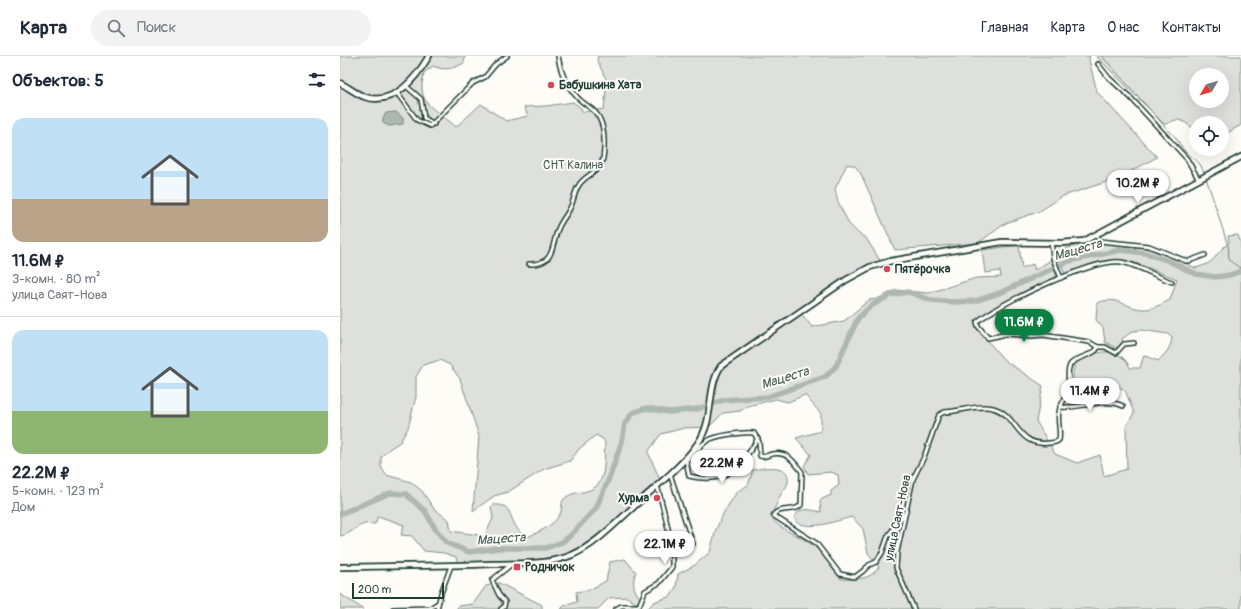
<!DOCTYPE html>
<html lang="ru">
<head>
<meta charset="utf-8">
<style>
	:root { --surface:#fff; --page:#f2f2f3; --text:#1f2937; --muted:#747a83; --line:#e0e1e3; --accent:#0b8043 }
	body { margin:0; font-family:Pangolin,sans-serif; background:var(--page); color:var(--text); height:100vh; display:flex; flex-direction:column; font-size:15px; white-space:nowrap }
	* { box-sizing:border-box; margin:0 }
	p { font-size:13px; color:var(--muted) }
	.icon { flex:none; width:22px; height:22px; fill:none; stroke:currentColor; stroke-width:2; stroke-linecap:round; stroke-linejoin:round }
	.map { position:relative; flex:1; overflow:hidden }
	.drawer { display:flex; flex-direction:column; background:var(--surface); width:340px }
	.drawer>* { flex:none }
	.needle { width:26px; rotate:232deg }
	.fabs { position:absolute; left:849px; top:12px; display:grid; gap:8px }
	.fabs a { display:grid; place-items:center; width:40px; height:40px; border-radius:50%; background:var(--surface); box-shadow:0 4px 16px #0002; font-size:20px }
	.scale { position:absolute; left:12px; bottom:10px; width:92px; box-sizing:border-box; padding-left:4px; border:2px solid #1f3d34; border-top:0; font-size:11px; line-height:14px; white-space:nowrap; color:#1f3d34; -webkit-text-stroke:3px #fdfcf7; paint-order:stroke }
	.price { position:absolute; translate:-50% -34px; padding:0 9px; border-radius:14px; background:#fff; color:#222; font-size:13px; line-height:26px; filter:drop-shadow(0 1px 2px #0008) }
	.price::after { content:''; position:absolute; left:50%; top:24px; width:12px; height:9px; margin-left:-6px; background:inherit; clip-path:polygon(0 0,100% 0,50% 100%) }
	.price.selected { background:var(--accent); color:#fff }
	ul { padding:0; list-style:none }
	li { display:grid; align-content:center; gap:8px; height:212px; padding:0 12px }
	li+li { border-top:1px solid var(--line) }
	li span { display:grid; place-items:center; height:124px; border-radius:12px; color:#555 }
	li>.icon { margin-inline-start:auto }
	span .icon { width:72px; height:72px; fill:#fffc; stroke-width:1 }
	li b { font-size:17px }
	h2 { display:flex; justify-content:space-between; align-items:center; height:48px; padding:0 12px; font-size:17px }
	header { display:flex; align-items:center; gap:24px; box-sizing:border-box; height:56px; padding:0 20px; background:var(--surface); border-bottom:1px solid var(--line) }
	header strong { font-size:19px }
	nav { display:flex; gap:22px; margin-inline-start:auto; font-size:14px }
	.search { width:280px; height:36px; background:var(--page); display:flex; align-items:center; gap:10px; box-sizing:border-box; padding:0 14px; border-radius:22px; color:var(--muted); font-size:15px }
	main { display:flex; flex:1; min-height:0 }
	.map>svg:first-child { display:block }
	.green { fill:#dde0db; stroke:#7e8e88; fill-rule:evenodd }
	.water { fill:#aeb8b1; stroke:#75877f }
	.lines { fill:none; stroke-linecap:round; stroke-linejoin:round }
	.stream { stroke:#75877f; stroke-width:1 }
	.river { stroke:#aeb8b1; stroke-width:5.5 }
	.street-casing { stroke:#1f3d34; stroke-width:6 }
	.secondary-casing { stroke:#1f3d34; stroke-width:8 }
	.street { stroke:#fdfcf7; stroke-width:3 }
	.secondary { stroke:#fdfcf7; stroke-width:4.5 }
	.poi-dot { fill:#d1495b; stroke:#fdfcf7; stroke-width:1.5 }
	.labels { text-anchor:middle; dominant-baseline:central; stroke-width:4; stroke-linejoin:round; paint-order:stroke }
	.poi-label { font-size:12px; font-weight:bold; fill:#1f3d34; stroke:#fdfcf7; text-anchor:start }
	.park-label { font-size:12px; fill:#455e55; stroke:#fdfcf7 }
	.street-label { font-size:12px; fill:#1f3d34; stroke:#fdfcf7 }
	.water-label { font-size:13px; font-style:italic; fill:#435c53; stroke:#fdfcf7 }
</style>
</head>
<body>
<header>
<strong>Карта</strong>
<div class="search"><svg class="icon" aria-label="search" viewBox="0 0 24 24"><circle cx="10" cy="10" r="6"/><path d="M15 15l6 6"/></svg>Поиск</div>
<nav><a>Главная</a><a>Карта</a><a>О нас</a><a>Контакты</a></nav>
</header>
<main>
<section class="drawer">
<h2>Объектов: 5<svg class="icon" aria-label="filters" viewBox="0 0 24 24"><path d="M4 7h16M4 17h16"/><circle cx="9" cy="7" r="2"/><circle cx="15" cy="17" r="2"/></svg></h2>
<ul>
<li><span style="background:linear-gradient(#bfe0f5 65%,#b9a48a 0)"><svg class="icon" aria-label="home" viewBox="0 0 24 24"><path d="M3 11l9-7 9 7M6 9v11h12V9"/></svg></span><div><b>11.6M ₽</b><p>3-комн. · 80 m²</p><p>улица Саят-Нова</p></div></li>
<li><span style="background:linear-gradient(#bfe0f5 65%,#8fb573 0)"><svg class="icon" aria-label="home" viewBox="0 0 24 24"><path d="M3 11l9-7 9 7M6 9v11h12V9"/></svg></span><div><b>22.2M ₽</b><p>5-комн. · 123 m²</p><p>Дом</p></div></li>
</ul>
</section>
<div class="map">
<svg width="901" height="553" viewBox="0 0 901 553">
	<rect width="100%" height="100%" fill="#fdfcf7"/>
	<filter id="ink" filterUnits="userSpaceOnUse"><feTurbulence type="fractalNoise" baseFrequency=".025" numOctaves="2"/><feDisplacementMap in="SourceGraphic" scale="8" xChannelSelector="R" yChannelSelector="G"/><feConvolveMatrix kernelMatrix="1 2 1 2 8 2 1 2 1" color-interpolation-filters="sRGB"/></filter>
	<g filter="url(#ink)">
		<g class="green">
			<path d="M0,0H125L124,7C113,13 104,15 93,10L84,17C75,50 97,53 116,71L141,48L166,65L188,60L184,51L206,50L233,46L241,52L243,56L264,53L267,25L257,4L258,0H750L749,4L757,36L817,101L779,122L723,140L700,155L666,167L638,187L555,194L521,118L515,110L507,108L495,133L498,146L509,168L519,178L526,182L541,206L518,216L460,256L472,271L504,265L529,244L537,243L556,234L589,237L636,222L661,221L660,215L645,217L642,194L679,189L682,212L693,208L695,214L711,204L717,222L656,251L637,265V272L664,304L703,330L696,365L715,398L737,407L760,399L764,420L787,413L786,371L794,357L785,334L768,326L740,334L732,330C733,323 732,312 737,306C740,302 746,300 751,299C766,293 783,295 790,312H800L804,299L818,305C825,298 831,292 832,282L828,278L801,274L793,275L782,283L783,288L776,292L765,286L763,272L756,264L757,247C777,239 786,252 803,253C812,254 823,247 830,244L837,223C821,217 804,209 788,205C767,200 743,210 725,219L717,198L719,194L751,186L805,192L840,204L855,212C878,207 873,198 889,187L888,180L898,179L901,187V553H307L314,546L331,540L336,531L338,518L355,509L370,496L376,473L384,456L397,436L408,429L413,414C423,412 451,406 448,426C447,431 442,436 440,440C436,447 436,453 430,459C438,474 455,477 468,486C483,495 490,511 501,523C516,524 530,524 539,511L528,497L523,473L512,461C494,465 475,474 457,467L454,461C461,450 470,454 481,456L480,444L491,439V435L499,429L498,419L491,416L468,418L464,410L471,399L456,382L481,375V358L465,339L448,346L436,343L408,350L400,355L383,357L369,371L344,372L321,378L308,396L320,424C298,444 253,489 227,498C199,507 148,505 117,506L116,501L104,497L84,495L72,480L61,479L64,469L38,460L35,468C16,465 15,478 0,480ZM100,304L110,309L120,323L139,380L133,455L154,440L168,436L204,413L230,405L239,393L256,379L263,383L265,387C263,403 269,429 247,435C238,437 230,437 224,443C220,447 223,453 220,458C214,470 197,477 185,482C181,477 176,472 174,467C168,454 169,448 153,449L151,451L153,462L145,480L111,475L109,464L94,453L82,435L71,426L46,419L41,411V401L49,393L60,386L68,372L76,341V321L83,309Z"/>
			<path d="M756,0H901V69L882,80V67H856V74C850,71 843,63 836,64C831,65 829,68 824,68ZM856,19H882V45H856Z"/>
			<path d="M285,503L296,516C292,525 293,534 300,542L299,546L295,547L287,541L269,542L258,553H221L224,550L237,546L236,536L249,534L266,525L270,506Z"/>
			<polygon points="159,527 202,549 202,553 116,553 119,550 133,548 146,530"/>
			<polygon points="0,538 23,553 0,553"/>
		</g>
		<polygon class="water" points="56,56 63,62 63,68 49,70 43,67 43,62 46,57"/>
		<g class="lines">
			<g class="stream">
				<path d="M762,0L828,74C836,80 838,86 844,94C852,104 859,101 864,117"/>
				<path d="M866,122C874,145 881,168 888,190C889,194 888,198 889,202C891,207 897,210 901,212"/>
			</g>
			<polyline class="river" points="0,458 50,437 66,438 85,455 96,474 107,487 129,496 158,492 206,492 222,486 231,479 256,452 270,420 282,385 285,368 292,357 306,352 329,356 358,353 383,344 427,341 485,321 496,310 518,262 531,250 550,239 568,236 591,244 613,246 635,245 662,236 729,205 781,194 805,197 829,205 856,218 875,221 890,219 901,215"/>
			<defs>
				<g id="street">
					<polyline points="758,8 769,22 790,41 847,103 859,124"/>
					<polyline points="66,30 81,43 84,62 94,68"/>
					<polyline points="57,37 77,64 90,70 133,27 145,21 156,8 167,0"/>
					<polyline points="756,179 760,185 809,190 846,205 849,205 865,199"/>
					<polyline points="711,186 713,202 721,222"/>
					<path d="M189,208C216,209 211,189 218,173C221,165 227,159 230,152C234,145 234,136 239,129C244,120 259,116 262,106C265,96 265,76 261,66C257,53 245,50 237,41C226,29 220,15 218,0"/>
					<path d="M794,287L784,288L776,297L765,291H758L749,286L703,279L692,280L667,278L648,282L638,270L637,266C659,247 753,203 781,206C795,208 818,221 832,226"/>
					<path d="M720,351C741,353 763,341 783,350"/>
					<path d="M346,404L349,420C385,429 401,412 418,382"/>
					<path d="M346,405C353,399 359,390 367,385C376,379 403,376 414,377L419,386L420,400C425,402 427,399 432,398C448,395 454,406 462,416L461,449C454,457 442,450 434,458V460L476,487L500,518L515,521L523,515L529,509L536,506L542,497L548,480L564,458"/>
					<polyline points="330,418 353,488"/>
					<polyline points="53,553 90,552 98,547"/>
					<polyline points="97,553 101,537 111,510"/>
					<polyline points="161,553 164,551 165,546 159,539 152,524 172,508"/>
					<path d="M276,553L281,550H299L305,535L319,527L332,511C333,484 324,456 317,429"/>
					<path d="M574,553L556,512L557,496L573,423L584,401L599,359L604,356C619,356 638,348 653,352C680,359 675,395 716,386L719,384C721,375 717,366 719,356C720,348 727,342 728,333C730,325 726,317 730,309C736,300 755,300 758,291"/>
				</g>
				<g id="secondary">
					<path d="M0,27C8,31 16,38 25,41C54,50 76,22 89,0"/>
					<path d="M0,511C51,510 103,510 154,508C179,507 209,509 232,499C256,489 281,462 300,445C320,427 343,409 358,387C375,363 366,332 381,310L506,224L530,211L551,205L662,186L722,187L744,185L901,101"/>
				</g>
			</defs>
			<use href="#street" class="street-casing"/>
			<use href="#secondary" class="secondary-casing"/>
			<use href="#street" class="street"/>
			<use href="#secondary" class="secondary"/>
		</g>
	</g>
	<g class="poi-dot">
		<circle cx="211" cy="29" r="4"/>
		<circle cx="547" cy="213" r="4"/>
		<circle cx="317" cy="442" r="4"/>
		<rect x="173" y="507" width="8" height="8" rx="2"/>
	</g>
	<g class="labels">
		<g class="poi-label">
			<text x="219" y="29">Бабушкина Хата</text>
			<text x="555" y="213">Пятёрочка</text>
			<text x="309" y="442" text-anchor="end">Хурма</text>
			<text x="185" y="511">Родничок</text>
		</g>
		<g class="park-label">
			<text x="233" y="109">СНТ Калина</text>
		</g>
		<g class="street-label">
			<text transform="translate(558 462) rotate(-78)">улица Саят-Нова</text>
		</g>
		<g class="water-label">
			<text transform="translate(738 194) rotate(-16)">Мацеста</text>
			<text transform="translate(445 322) rotate(-17)">Мацеста</text>
			<text transform="translate(161 483) rotate(-4)">Мацеста</text>
		</g>
	</g>
</svg>
<div class="fabs">
<a><svg class="needle" viewBox="-14 -14 28 28"><path d="M0-13l5 13h-10z" fill="#e53935"/><path d="M0 13l5-13h-10z" fill="#747a83"/></svg></a>
<a><svg class="icon" aria-label="locate" viewBox="0 0 24 24"><circle cx="12" cy="12" r="6"/><path d="M12 2v4M12 18v4M2 12h4M18 12h4"/></svg></a>
</div>
<div class="scale">200 m</div>
<b class="price" style="left:798px;top:148px">10.2M ₽</b>
<b class="price selected" style="left:684px;top:287px">11.6M ₽</b>
<b class="price" style="left:750px;top:356px">11.4M ₽</b>
<b class="price" style="left:382px;top:428px">22.2M ₽</b>
<b class="price" style="left:325px;top:509px">22.1M ₽</b>
</div>
</main>
</body>
</html>
